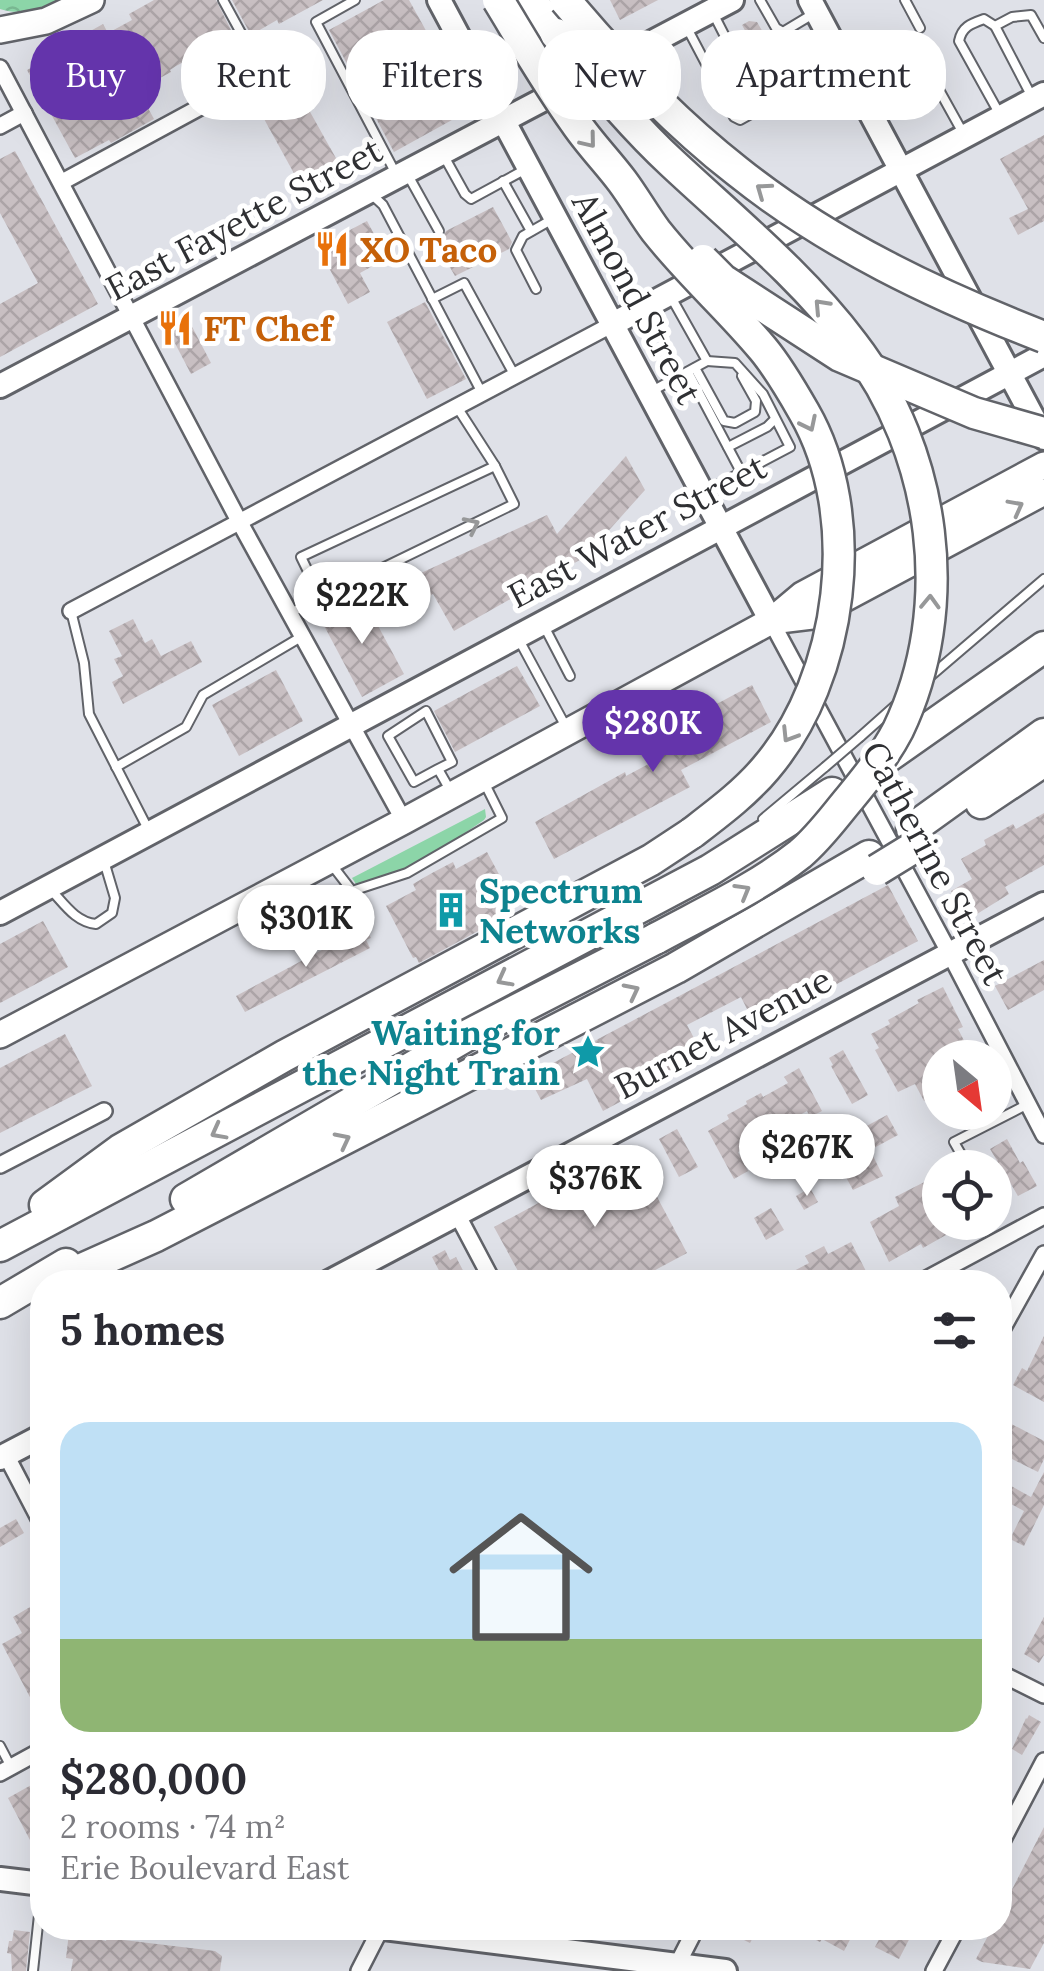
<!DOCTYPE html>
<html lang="en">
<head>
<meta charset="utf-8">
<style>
	:root { --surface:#fff; --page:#f7f7f7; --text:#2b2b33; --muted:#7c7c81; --line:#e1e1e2; --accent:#6434ab }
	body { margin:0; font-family:Lora,serif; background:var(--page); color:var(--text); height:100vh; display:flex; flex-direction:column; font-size:38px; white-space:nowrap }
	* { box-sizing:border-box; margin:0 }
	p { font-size:32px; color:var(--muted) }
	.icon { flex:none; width:55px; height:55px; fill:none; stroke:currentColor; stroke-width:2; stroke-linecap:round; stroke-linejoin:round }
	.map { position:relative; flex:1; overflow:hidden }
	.side { position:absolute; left:30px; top:1270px; width:982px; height:670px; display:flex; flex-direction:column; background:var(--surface); border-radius:40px; box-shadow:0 10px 40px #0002 }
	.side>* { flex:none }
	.banner { position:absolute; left:30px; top:30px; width:985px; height:90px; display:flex; gap:20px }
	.needle { width:65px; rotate:151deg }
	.buttons { position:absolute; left:922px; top:1040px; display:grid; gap:20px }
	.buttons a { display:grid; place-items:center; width:90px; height:90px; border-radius:50%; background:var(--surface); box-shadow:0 10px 40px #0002; font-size:50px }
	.price { position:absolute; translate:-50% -85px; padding:0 22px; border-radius:35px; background:#fff; color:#222; font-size:32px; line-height:65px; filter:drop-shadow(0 2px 5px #0008) }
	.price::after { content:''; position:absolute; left:50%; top:60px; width:30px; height:22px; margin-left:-15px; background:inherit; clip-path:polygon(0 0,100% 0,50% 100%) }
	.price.current { background:var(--accent); color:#fff }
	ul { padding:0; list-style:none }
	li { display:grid; align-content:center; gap:20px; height:530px; padding:0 30px }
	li+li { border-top:2px solid var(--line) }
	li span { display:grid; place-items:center; height:310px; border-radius:30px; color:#555 }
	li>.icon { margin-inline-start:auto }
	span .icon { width:180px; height:180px; fill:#fffc; stroke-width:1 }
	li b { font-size:42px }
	h2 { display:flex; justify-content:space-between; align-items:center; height:120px; padding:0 30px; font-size:42px }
	.chip { padding:0 35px; border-radius:40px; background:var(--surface); box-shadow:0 10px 40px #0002; font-size:35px; line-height:90px }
	.chip.current { background:var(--accent); color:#fff }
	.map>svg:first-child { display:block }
	.grass { fill:#8cd5a8 }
	.forest { fill:url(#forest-crowns) }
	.building { fill:url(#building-cross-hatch) }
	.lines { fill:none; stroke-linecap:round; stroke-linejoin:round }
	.lane-casing { stroke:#616369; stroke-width:12 }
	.street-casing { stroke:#616369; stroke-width:20 }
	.secondary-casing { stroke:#616369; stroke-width:28 }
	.primary-casing { stroke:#616369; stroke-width:30 }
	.highway-casing { stroke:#616369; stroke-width:35 }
	.lane { stroke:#fff; stroke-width:8 }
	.street { stroke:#fff; stroke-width:15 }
	.secondary { stroke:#fff; stroke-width:22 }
	.primary { stroke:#fff; stroke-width:25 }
	.highway { stroke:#fff; stroke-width:30 }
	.lane-bridge-casing { stroke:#616369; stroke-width:12; stroke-linecap:butt }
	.highway-bridge-casing { stroke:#616369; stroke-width:35; stroke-linecap:butt }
	.lane-bridge { stroke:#fff; stroke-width:8 }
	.highway-bridge { stroke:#fff; stroke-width:30 }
	.oneway { stroke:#979899 }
	.labels { text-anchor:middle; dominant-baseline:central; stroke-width:10; stroke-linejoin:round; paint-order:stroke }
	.street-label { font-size:35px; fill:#2f3033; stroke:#fff }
	.food-label { font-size:35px; font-weight:bold; fill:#c56008; stroke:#fff; text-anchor:start }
	.culture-label { font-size:35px; font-weight:bold; fill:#0d838f; stroke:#fff; text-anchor:start }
</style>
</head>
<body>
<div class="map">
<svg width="1044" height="1971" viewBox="0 0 1044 1971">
	<defs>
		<pattern id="forest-crowns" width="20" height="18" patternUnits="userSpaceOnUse" patternTransform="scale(2.5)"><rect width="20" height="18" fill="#8cd5a8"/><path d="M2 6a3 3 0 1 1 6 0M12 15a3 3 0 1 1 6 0" fill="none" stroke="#79b791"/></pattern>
		<pattern id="building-cross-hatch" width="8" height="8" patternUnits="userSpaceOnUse" patternTransform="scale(2.5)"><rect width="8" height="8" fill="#c8bfc2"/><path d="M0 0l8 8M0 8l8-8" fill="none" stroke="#aca4a7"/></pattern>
	</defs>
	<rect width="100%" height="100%" fill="#dfe1e8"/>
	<path class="grass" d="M485,809L486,817L484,820C445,846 403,877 356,884L352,878Z"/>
	<path class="forest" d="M0,0H64C44,9 21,16 0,9Z"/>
	<g class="building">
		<polygon points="154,0 216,0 234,36 176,66 170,70 171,72 138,90 154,119 111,143 109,140 75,158 27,70 71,47 69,43 103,24 108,33 132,20 129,14"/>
		<polygon points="232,0 323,0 279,24 277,20 251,35"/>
		<polygon points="384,0 409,0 470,110 394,152 329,30"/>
		<polygon points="610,0 658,0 620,20"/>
		<polygon points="749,21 757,22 775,53 802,38 809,43 817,57 773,82 742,25"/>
		<polygon points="296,87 346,176 307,197 258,108"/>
		<polygon points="1044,135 1044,221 1018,235 1009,218 1028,209 1000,159"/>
		<polygon points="15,151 98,304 0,357 0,304 38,283 0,213 0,159"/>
		<polygon points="493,207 512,242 509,249 455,276 433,238 442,238 446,231"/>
		<polygon points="367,221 387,258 360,273 370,292 348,304 318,247"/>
		<polygon points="425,302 466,379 427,399 387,322"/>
		<polygon points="187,317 211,363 191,374 167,328"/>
		<polygon points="626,456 645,490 585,557 454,631 433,594 412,605 406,592 426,581 421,573 547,515 557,534"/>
		<polygon points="363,598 404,674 362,697 321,620"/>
		<polygon points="133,619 145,643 152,639 161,656 191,641 202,662 123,704 112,682 123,676 114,659 122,656 109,631"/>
		<polygon points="517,666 540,706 455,752 434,711"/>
		<polygon points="276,670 303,721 239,756 212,705"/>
		<polygon points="752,685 771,722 681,770 690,787 554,859 535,822 625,772 626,776 656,760 655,757 685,742 676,726"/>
		<polygon points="1044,813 1044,865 1005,887 1009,894 961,924 946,897 953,894 951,891 972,879 961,859 986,845 984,840 1013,824 1016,829"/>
		<polygon points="487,852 515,904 512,906 515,911 419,963 416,957 413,958 386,906 416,890 413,884 432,873 453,862 456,869"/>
		<polygon points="888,885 918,941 756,1027 741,997 687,1025 704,1057 603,1111 587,1079 541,1100 534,1087 544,1082 538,1071"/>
		<polygon points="43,921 68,967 0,1003 0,944"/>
		<polygon points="365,927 371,938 366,940 370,948 245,1012 236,996"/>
		<polygon points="1044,960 1044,990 1008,1010 995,986"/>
		<polygon points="943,987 963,1027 958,1029 973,1058 940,1058 940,1063 931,1068 940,1085 940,1092 924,1101 915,1084 898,1092 875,1050 879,1048 871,1034 890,1024 888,1020 919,1003 917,1000"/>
		<polygon points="65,1034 92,1086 0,1133 0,1068"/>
		<polygon points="843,1050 868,1095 852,1104 831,1066 833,1065 829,1058"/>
		<polygon points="799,1068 822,1111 810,1117 807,1111 786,1123 784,1120 754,1136 757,1142 738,1152 748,1171 734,1179 708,1131 729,1119 727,1115 747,1104 746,1101 761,1093 763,1097 788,1083 784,1077"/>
		<polygon points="887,1115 898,1135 872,1149 861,1129"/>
		<polygon points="677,1129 698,1167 679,1177 659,1139"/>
		<polygon points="1007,1139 1020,1163 1023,1161 1037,1186 1018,1196 990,1149"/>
		<polygon points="633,1152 687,1253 633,1282 603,1282 599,1275 585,1282 546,1282 541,1274 524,1282 494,1227"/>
		<polygon points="872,1154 883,1176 853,1190 842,1170"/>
		<polygon points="940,1174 940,1222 969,1222 923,1248 921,1244 889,1262 870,1222 899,1206 895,1197"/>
		<polygon points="810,1188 818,1202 804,1210 796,1196"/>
		<polygon points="771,1208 784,1230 766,1240 754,1218"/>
		<polygon points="851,1242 868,1275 853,1282 773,1282 809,1263 805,1256 824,1246 828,1254"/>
		<polygon points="445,1250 450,1260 456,1257 469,1282 445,1282 432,1257"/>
		<polygon points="1044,1336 1044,1402 1013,1385 1022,1368 1027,1371"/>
		<polygon points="1000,1418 1044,1441 1044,1459 1038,1472 1000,1453"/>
		<polygon points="1044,1472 1044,1505 1024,1546 1010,1539 1024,1511 1000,1498 1000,1480 1031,1497"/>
		<polygon points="16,1519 24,1533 0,1547 0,1528"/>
		<polygon points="42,1600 42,1720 2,1644 22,1633 13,1617"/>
		<polygon points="1044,1617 1044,1655 1039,1663 1024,1654"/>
		<polygon points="1029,1715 1041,1722 1022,1755 1012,1749 1026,1718 1027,1719"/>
		<polygon points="42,1779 42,1863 8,1798"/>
		<polygon points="1044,1827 1044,1943 1030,1969 982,1962 976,1959 992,1928 1000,1928 1000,1913"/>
		<polygon points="720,1928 758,1928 750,1943"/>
		<polygon points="791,1928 856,1928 844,1951 822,1939 820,1942"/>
		<polygon points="885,1928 915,1928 899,1959 875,1947"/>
		<polygon points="14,1930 30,1932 26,1971 12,1971 11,1954 7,1953 9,1941 12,1941"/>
		<polygon points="69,1933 106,1941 107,1938 215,1951 222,1956 220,1971 71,1971 73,1959 66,1958"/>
	</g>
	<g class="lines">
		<defs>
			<g id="lane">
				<polyline points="223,0 263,73"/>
				<polyline points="355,0 316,22 395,172"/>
				<polyline points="760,0 776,28 783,32 813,14"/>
				<polyline points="905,0 920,28"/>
				<polyline points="686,26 734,117 740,120 758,110 759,103 714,15"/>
				<path d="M995,26L984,19C970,24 962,27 959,41L999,113"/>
				<polyline points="923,61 963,133"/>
				<polyline points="1032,97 995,26 1012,17 1031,15 1044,38"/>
				<polyline points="759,103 771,109 777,109 823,85"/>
				<polyline points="445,158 465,194 471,199 526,169"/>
				<polyline points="409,177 439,231"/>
				<polyline points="503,181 531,231"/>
				<polyline points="370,193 383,205 482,393"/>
				<polyline points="536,289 516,250 523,236 551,220"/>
				<polyline points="432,299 464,283 515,376"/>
				<polyline points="695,368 724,421 735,423 755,412 756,401 742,376"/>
				<polyline points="688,372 741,472"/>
				<polyline points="652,391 707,361 671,297"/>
				<polyline points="728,447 767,427 775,419"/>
				<polyline points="706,491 790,447 763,394 735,363 707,361"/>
				<polyline points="321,598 301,557 495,466"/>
				<polyline points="71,611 84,663 89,714 148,829"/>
				<polyline points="290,613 514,504 495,466 457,407"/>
				<polyline points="544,626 570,676"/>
				<polyline points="518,638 566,727"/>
				<polyline points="926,680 1044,579"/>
				<polyline points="860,737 896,705"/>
				<polyline points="116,767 186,727 203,695 301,637"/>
				<polyline points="438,769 452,762 426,711 388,736 414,782 438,769 450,790"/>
				<polyline points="763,819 825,767"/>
				<polyline points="332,865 352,891 407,873 502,818 484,782"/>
				<path d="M52,891C65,905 76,922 96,924L112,913L115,898L104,861"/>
				<polyline points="969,1168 954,1142 1028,1104"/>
				<polyline points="0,1746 11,1767"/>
				<polyline points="33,1971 42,1887"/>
			</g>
			<g id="street">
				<polyline points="0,68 239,521 404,821"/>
				<polyline points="0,126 24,113"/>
				<polyline points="62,182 263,73"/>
				<polyline points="71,611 611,325"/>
				<polyline points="771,621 950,954 1044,1135"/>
				<polyline points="0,1165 104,1111"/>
				<polyline points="457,1214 493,1282"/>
				<polyline points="921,1282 1044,1216"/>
				<polyline points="1000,1333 1044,1254"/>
				<polyline points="6,1455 42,1524"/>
				<polyline points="1000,1673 1044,1695"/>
				<polyline points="0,1773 42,1750"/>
				<polyline points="1000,1845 1044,1761"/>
				<polyline points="359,1971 381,1928"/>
				<polyline points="674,1971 696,1928"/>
				<polyline points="934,1971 957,1928"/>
			</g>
			<g id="secondary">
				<polyline points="439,0 771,621"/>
				<polyline points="810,0 1044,438"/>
				<polyline points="611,325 1044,94"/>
				<polyline points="0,386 732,0"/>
				<polyline points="0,913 1044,355"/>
				<polyline points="329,1282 1044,904"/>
				<polyline points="0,1458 42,1436"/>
				<polyline points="0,1879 42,1884"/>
				<polyline points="384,1928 725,1971"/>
			</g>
			<g id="primary">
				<polyline points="0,30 46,21 91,0"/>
				<polyline points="771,621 812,616 1044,492"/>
				<polyline points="0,1035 404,821 771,621 802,595 1044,465"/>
			</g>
			<g id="highway">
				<polyline points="531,0 556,34"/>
				<polyline points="879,763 1044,647"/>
				<polyline points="981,803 1044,761"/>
				<polyline points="912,829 1044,734"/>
				<polyline points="186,1199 466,1036 657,938"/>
				<polyline points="45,1205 120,1150 284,1056 651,860 692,833"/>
				<polyline points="0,1246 710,870 832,793"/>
				<polyline points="53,1282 156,1236 676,968 869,856"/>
				<polyline points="0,1303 66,1264"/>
			</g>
		</defs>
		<use href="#lane" class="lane-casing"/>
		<use href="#street" class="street-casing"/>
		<use href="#secondary" class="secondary-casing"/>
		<use href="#primary" class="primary-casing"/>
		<use href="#highway" class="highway-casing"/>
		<use href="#lane" class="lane"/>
		<use href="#street" class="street"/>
		<use href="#secondary" class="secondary"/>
		<use href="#primary" class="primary"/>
		<use href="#highway" class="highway"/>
		<defs>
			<polyline id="lane-bridge" points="825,767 860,737"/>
			<g id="highway-bridge">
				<path d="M498,0C523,41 547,83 575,122C589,143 607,161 622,181C634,197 644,215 656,231C689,273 729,308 763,349C778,367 792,391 804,412C864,516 843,678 766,768C745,793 718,813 692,833"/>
				<path d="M565,0C617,62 673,121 737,171C828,244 936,295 1044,337"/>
				<path d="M556,34C593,78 630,124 672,163C734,221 802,276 853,344C936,452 957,607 898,730C885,755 868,776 850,798C834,817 820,837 800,854C757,888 705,912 657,938"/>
				<polyline points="703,260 723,280 840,356 974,413 1044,433"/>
				<polyline points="877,870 921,843"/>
			</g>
		</defs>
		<use href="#lane-bridge" class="lane-bridge-casing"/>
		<use href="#highway-bridge" class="highway-bridge-casing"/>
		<use href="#lane-bridge" class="lane-bridge"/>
		<use href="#highway-bridge" class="highway-bridge"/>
	</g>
	<defs><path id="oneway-chevron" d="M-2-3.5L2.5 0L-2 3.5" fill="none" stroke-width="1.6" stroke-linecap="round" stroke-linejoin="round" transform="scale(2.5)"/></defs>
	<g class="oneway">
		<use href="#oneway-chevron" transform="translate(589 141) rotate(51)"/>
		<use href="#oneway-chevron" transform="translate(763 190) rotate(-144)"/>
		<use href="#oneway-chevron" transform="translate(821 306) rotate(-133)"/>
		<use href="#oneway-chevron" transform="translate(809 424) rotate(64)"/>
		<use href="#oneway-chevron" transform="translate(1016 507) rotate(-28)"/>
		<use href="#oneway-chevron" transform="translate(472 525) rotate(-26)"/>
		<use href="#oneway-chevron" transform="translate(930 602) rotate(-88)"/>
		<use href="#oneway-chevron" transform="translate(789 735) rotate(122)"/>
		<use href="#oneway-chevron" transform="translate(743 891) rotate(-30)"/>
		<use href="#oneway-chevron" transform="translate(504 979) rotate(152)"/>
		<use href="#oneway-chevron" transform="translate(632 991) rotate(-27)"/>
		<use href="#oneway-chevron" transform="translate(218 1132) rotate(152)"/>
		<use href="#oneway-chevron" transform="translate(343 1140) rotate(-27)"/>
	</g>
	<defs>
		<symbol id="restaurant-bare" viewBox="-9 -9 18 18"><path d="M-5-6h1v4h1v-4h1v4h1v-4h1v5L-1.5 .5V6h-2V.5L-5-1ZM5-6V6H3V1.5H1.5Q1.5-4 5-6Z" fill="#e8710a" stroke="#fff" stroke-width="2.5" paint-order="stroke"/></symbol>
		<symbol id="building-bare" viewBox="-9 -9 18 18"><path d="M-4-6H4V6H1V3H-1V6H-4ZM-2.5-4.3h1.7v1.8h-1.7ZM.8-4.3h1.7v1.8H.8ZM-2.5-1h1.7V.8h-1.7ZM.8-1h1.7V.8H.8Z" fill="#0f9aa8" stroke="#fff" stroke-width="2.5" paint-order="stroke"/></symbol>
		<symbol id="sight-bare" viewBox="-9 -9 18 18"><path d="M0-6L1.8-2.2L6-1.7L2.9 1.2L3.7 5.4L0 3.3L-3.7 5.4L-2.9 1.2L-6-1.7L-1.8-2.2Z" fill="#0f9aa8" stroke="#fff" stroke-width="2.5" paint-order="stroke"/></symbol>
	</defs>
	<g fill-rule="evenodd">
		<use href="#restaurant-bare" x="307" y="224" width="50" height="50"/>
		<use href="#restaurant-bare" x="150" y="303" width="50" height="50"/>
		<use href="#building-bare" x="426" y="885" width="50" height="50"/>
		<use href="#sight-bare" x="563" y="1027" width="50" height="50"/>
	</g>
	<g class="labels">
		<g class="street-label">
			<text transform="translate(244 219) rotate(-28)">East Fayette Street</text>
			<text transform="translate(637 298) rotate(62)">Almond Street</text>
			<text transform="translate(637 531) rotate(-28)">East Water Street</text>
			<text transform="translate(935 863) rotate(62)">Catherine Street</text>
			<text transform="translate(723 1033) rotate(-28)">Burnet Avenue</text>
		</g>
		<g class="food-label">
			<text x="360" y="249">XO Taco</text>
			<text x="203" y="328">FT Chef</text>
		</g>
		<g class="culture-label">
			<text x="479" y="890">Spectrum<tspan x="479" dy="40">Networks</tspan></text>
			<text x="560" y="1032" text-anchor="end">Waiting for<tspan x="560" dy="40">the Night Train</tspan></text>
		</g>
	</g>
</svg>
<div class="buttons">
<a><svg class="needle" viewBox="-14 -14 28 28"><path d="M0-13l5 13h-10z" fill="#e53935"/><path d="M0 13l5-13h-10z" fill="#7c7c81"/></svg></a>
<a><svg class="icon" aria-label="locate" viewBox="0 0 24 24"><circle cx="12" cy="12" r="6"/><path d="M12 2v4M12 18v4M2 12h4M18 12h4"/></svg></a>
</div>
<b class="price" style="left:362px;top:647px">$222K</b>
<b class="price current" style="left:653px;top:775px">$280K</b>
<b class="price" style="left:306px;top:970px">$301K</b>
<b class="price" style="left:807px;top:1199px">$267K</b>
<b class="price" style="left:595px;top:1230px">$376K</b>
<div class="banner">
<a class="chip current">Buy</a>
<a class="chip">Rent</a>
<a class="chip">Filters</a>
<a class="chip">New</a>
<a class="chip">Apartment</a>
</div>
<section class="side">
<h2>5 homes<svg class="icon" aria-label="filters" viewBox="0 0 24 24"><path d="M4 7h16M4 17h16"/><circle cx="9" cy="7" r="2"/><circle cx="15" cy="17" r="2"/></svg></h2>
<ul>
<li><span style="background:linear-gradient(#bfe0f5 70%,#8fb573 0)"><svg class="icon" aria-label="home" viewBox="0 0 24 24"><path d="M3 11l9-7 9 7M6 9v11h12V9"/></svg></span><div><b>$280,000</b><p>2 rooms · 74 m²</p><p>Erie Boulevard East</p></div></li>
</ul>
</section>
</div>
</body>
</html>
